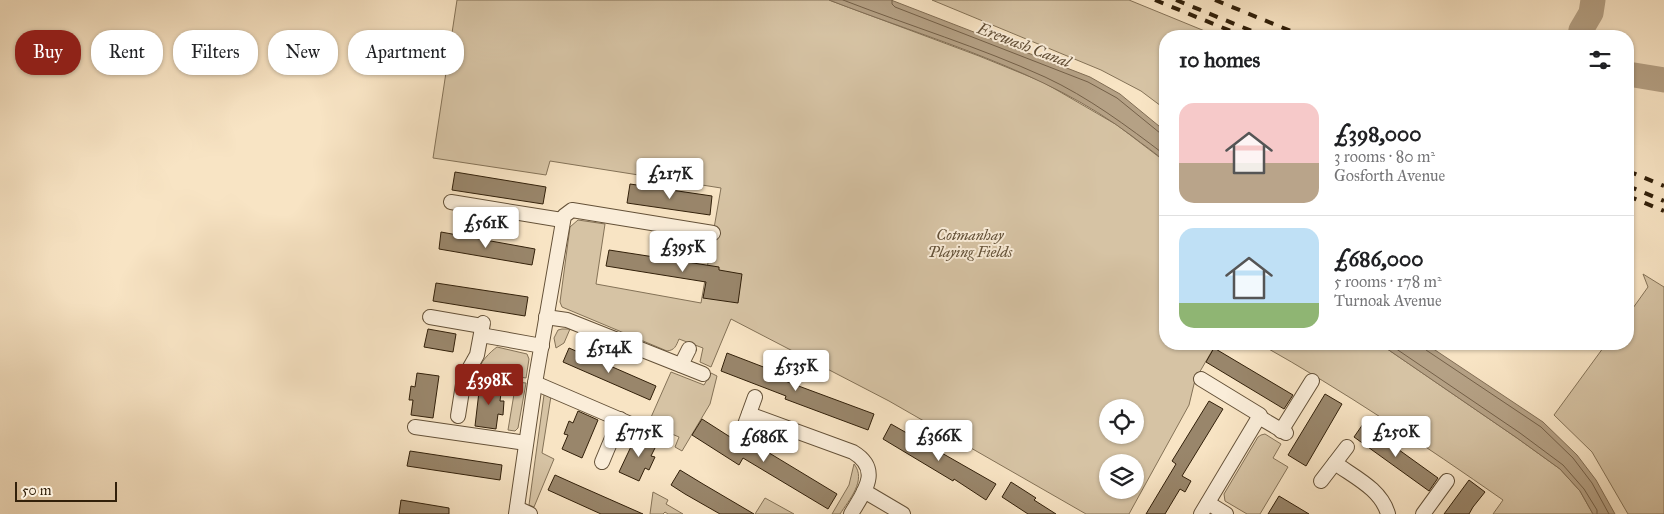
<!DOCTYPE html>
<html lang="en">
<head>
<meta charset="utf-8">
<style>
	:root { --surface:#fff; --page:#f6f6f6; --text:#202124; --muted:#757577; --line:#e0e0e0; --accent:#8f2418 }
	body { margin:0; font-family:"IM FELL Great Primer",serif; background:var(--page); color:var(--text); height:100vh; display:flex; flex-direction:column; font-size:19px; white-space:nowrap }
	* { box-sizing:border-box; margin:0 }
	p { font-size:16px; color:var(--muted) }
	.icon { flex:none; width:28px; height:28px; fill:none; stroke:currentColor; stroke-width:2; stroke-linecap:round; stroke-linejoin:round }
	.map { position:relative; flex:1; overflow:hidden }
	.sheet { position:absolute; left:1159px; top:30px; width:475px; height:320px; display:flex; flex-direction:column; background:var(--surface); border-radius:20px; box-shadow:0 1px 4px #0004 }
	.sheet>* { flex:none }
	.banner { position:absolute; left:15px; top:30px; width:475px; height:45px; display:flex; gap:10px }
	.controls { position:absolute; left:1099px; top:399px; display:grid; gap:10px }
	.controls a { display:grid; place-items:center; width:45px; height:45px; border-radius:50%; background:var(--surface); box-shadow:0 1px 4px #0004; font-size:25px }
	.scale { position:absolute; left:15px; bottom:12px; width:102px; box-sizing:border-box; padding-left:5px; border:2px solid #32200a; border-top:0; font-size:14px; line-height:18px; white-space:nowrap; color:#32200a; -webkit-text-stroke:4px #faedd9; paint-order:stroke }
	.price { position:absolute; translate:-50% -42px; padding:0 11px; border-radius:5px; background:#fff; color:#222; font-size:16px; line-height:32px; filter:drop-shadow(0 1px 2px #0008) }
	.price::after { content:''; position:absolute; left:50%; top:30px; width:15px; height:11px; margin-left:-8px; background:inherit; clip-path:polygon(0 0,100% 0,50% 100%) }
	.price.current { background:var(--accent); color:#fff }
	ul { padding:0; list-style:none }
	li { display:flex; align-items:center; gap:15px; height:125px; padding:0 20px }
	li+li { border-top:1px solid var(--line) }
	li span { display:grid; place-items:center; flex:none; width:140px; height:100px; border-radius:15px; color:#555 }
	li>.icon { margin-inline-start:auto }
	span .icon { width:60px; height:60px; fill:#fffc; stroke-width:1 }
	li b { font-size:21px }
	h2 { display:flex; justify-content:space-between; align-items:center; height:60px; padding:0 20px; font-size:21px }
	.pill { padding:0 18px; border-radius:20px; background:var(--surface); box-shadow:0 1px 4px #0004; font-size:18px; line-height:45px }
	.pill.current { background:var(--accent); color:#fff }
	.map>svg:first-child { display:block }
	.green { fill:#d6c3a4; stroke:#847257; fill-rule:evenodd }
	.water { fill:#b5a185; stroke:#816d54 }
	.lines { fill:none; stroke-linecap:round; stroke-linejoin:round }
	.shore { stroke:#746048; stroke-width:1 }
	.river { stroke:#b5a185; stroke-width:25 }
	.building { fill:#99866b; stroke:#32200a }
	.minor-casing { stroke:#645138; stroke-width:16 }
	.minor { stroke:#faedd9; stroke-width:14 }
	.rail { stroke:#32200a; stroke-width:4; stroke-dasharray:9 9; stroke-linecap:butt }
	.labels { text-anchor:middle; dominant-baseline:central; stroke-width:4; stroke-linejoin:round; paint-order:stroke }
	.park-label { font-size:15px; font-style:italic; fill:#635138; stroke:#faedd9 }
	.water-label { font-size:16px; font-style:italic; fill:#604d35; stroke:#faedd9 }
</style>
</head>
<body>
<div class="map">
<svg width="1664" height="514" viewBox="0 0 1664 514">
	<rect width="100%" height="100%" fill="#f8e4c4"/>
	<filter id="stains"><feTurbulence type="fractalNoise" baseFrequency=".004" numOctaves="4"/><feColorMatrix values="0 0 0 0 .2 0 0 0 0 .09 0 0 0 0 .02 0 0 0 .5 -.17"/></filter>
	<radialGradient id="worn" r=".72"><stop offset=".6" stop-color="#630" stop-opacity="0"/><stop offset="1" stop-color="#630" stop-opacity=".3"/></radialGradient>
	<g class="green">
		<path d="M457,0H829L979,56L1043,82L1117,125L1163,160L1165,162V344H1216L1195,380L1189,405L1129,514H1086L889,401L731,319L711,367L700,362L703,348L679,339C676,346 675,350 667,351L562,307L560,302L570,227L578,220L605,224L596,284L701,303L721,188L550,161L546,175L433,158ZM1108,408H1135V435H1108ZM1108,462H1135V490H1108Z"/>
		<polygon points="932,0 1129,0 1217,36 1165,36 1165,109 1141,91 1101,70"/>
		<polygon points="1643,274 1664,287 1664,514 1628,514 1592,452 1554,415 1606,344 1628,344 1628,315 1648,287"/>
		<polygon points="562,329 570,329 564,343 556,348 554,338 558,330"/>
		<path d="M1260,344H1380L1517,438L1560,469L1580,491L1593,514H1493L1503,500C1424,445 1344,391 1260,344Z"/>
		<path d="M497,347L527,354L529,359L526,378L479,371C479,363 490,352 497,347Z"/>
		<polygon points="671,372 704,385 711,373 717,376 710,404 682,451 675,447 679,437 648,424"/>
		<polygon points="516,382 526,383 518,428 515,431 508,430"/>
		<polygon points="546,393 551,396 542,453 554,459 534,507 529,505 544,395"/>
		<polygon points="1265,434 1281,444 1273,458 1288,467 1260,514 1247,514 1225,501 1224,494 1258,437 1261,435"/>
		<path d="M854,464C867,480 849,500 840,514H832L849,485Z"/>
		<polygon points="653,492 668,500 666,504 683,514 668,514 665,512 663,514 650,514"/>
		<polygon points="765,498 794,514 755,514"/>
	</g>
	<g class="water">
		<path d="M829,0H891L1090,77L1120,94L1165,131V162C1155,152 1143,145 1132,136C1043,69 932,40 829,0Z"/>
		<polygon points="1380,344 1426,344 1543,422 1577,455 1596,480 1615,514 1593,514 1580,491 1560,469 1517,438"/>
	</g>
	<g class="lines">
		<g class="shore">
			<path d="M843,0C910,26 979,47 1045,77C1088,97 1127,126 1165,155"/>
			<polyline points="892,0 892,4 895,7 1088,82 1117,98 1160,133 1165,135"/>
			<polyline points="1389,344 1520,433 1563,465 1584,489 1597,510 1597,514"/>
			<polyline points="1424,344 1426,350 1541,427 1573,458 1592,483 1609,514"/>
		</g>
		<g class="river">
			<polyline points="1580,36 1581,30 1591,13 1593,0"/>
			<polyline points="1628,74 1664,80"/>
		</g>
	</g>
	<g class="building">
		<polygon points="455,172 546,187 543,204 452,190"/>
		<polygon points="630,184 712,196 710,215 627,203"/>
		<polygon points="441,232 535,249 532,265 439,249"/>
		<polygon points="609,250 719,267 719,270 742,274 738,303 703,298 706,282 606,266"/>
		<polygon points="436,283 528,297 525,316 433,301"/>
		<polygon points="428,329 456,334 453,352 424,347"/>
		<polygon points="569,348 656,386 650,400 563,362"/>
		<polygon points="1214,348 1293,395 1284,409 1206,362"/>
		<polygon points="727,353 779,373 777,378 874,414 868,430 785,399 786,396 721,371"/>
		<polygon points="417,373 439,376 433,418 411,415 413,400 409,400 411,386 415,387"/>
		<polygon points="480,383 502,386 500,401 504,401 503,415 498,414 496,429 475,426"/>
		<polygon points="1325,394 1342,404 1306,466 1288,455"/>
		<polygon points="1209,401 1223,409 1182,476 1191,481 1185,492 1180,489 1165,514 1146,514 1176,464 1172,461"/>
		<polygon points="578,411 598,420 582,458 562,449 568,435 564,434 569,421 573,423"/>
		<polygon points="702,419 752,451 756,445 837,494 828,509 743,458 739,465 692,435"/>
		<polygon points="891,424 996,484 986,500 954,479 953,481 883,439"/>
		<polygon points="1363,424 1438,478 1429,491 1354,437"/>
		<polygon points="636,436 657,444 651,456 655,457 649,470 645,468 639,481 619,472"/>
		<polygon points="410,451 502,465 500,480 407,466"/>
		<polygon points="680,470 703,484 754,514 720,514 685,494 671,485"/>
		<polygon points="555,475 575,484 643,514 601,514 548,490"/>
		<polygon points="1469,480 1485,492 1473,507 1469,514 1444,514"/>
		<polygon points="1011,482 1036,498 1034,500 1056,514 1028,514 1002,497"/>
		<polygon points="1279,496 1309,514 1268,514"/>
		<polygon points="401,500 449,508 449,514 399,514"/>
	</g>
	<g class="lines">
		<defs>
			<g id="minor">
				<polyline points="451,202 562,220"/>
				<polyline points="430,317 482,326"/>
				<polyline points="546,317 567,320 703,374"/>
				<polyline points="481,335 542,346"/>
				<polyline points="681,365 689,349"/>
				<polyline points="1201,379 1260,415 1259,417"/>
				<polyline points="535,383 656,435"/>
				<path d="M749,414L853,452C883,470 863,493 851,514"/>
				<polyline points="458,416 464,378 477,355 483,323"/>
				<polyline points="415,427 526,443"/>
				<polyline points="743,430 755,397"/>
				<polyline points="1281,431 1312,381"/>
				<polyline points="602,462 620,419"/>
				<path d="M1335,463C1354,477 1381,489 1388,514"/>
				<polyline points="1321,481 1347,447"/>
				<polyline points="864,491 903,514"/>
				<polyline points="1208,503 1226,514"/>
				<polyline points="517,508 530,514"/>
				<polyline points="516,514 535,383 564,216 572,210 713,233"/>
				<polyline points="1201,514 1259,417 1286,433"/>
				<polyline points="1423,514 1447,481"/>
			</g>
		</defs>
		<use href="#minor" class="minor-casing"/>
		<use href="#minor" class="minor"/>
		<g class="rail">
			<polyline points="1155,0 1243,36"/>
			<polyline points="1176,0 1264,36"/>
			<polyline points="1215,0 1303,36"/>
			<polyline points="1628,171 1664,186"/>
			<polyline points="1628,186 1664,201"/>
			<polyline points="1628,196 1664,211"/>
		</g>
	</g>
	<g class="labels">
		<g class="park-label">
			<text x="970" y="235">Cotmanhay<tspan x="970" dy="17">Playing Fields</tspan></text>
		</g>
		<g class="water-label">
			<text transform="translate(1024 45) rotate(21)">Erewash Canal</text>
		</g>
	</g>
	<rect width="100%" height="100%" filter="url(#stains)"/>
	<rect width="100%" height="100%" fill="url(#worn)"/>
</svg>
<div class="controls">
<a><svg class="icon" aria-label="locate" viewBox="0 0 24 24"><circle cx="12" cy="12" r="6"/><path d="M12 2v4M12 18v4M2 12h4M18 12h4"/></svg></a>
<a><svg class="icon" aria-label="layers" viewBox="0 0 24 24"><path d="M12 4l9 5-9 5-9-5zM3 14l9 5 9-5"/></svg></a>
</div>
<div class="scale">50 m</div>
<b class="price" style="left:670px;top:200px">£217K</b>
<b class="price" style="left:486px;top:249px">£561K</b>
<b class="price" style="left:683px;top:273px">£395K</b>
<b class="price" style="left:609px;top:374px">£514K</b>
<b class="price" style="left:796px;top:392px">£535K</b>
<b class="price current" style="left:489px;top:406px">£398K</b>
<b class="price" style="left:639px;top:458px">£775K</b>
<b class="price" style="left:1396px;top:458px">£250K</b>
<b class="price" style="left:939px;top:462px">£366K</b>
<b class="price" style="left:764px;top:463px">£686K</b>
<div class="banner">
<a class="pill current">Buy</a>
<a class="pill">Rent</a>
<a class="pill">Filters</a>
<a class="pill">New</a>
<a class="pill">Apartment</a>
</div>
<section class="sheet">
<h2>10 homes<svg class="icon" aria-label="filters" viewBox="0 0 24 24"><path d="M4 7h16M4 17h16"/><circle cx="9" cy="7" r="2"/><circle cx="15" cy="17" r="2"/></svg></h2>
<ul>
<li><span style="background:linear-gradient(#f6c9c9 60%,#b9a48a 0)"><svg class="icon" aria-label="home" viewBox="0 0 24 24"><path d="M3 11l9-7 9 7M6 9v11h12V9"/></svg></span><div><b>£398,000</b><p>3 rooms · 80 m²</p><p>Gosforth Avenue</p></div></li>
<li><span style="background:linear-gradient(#bfe0f5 75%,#8fb573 0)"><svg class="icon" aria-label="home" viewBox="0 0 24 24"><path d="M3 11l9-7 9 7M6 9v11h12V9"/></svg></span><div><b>£686,000</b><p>5 rooms · 178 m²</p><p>Turnoak Avenue</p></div></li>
</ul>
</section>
</div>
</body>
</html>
